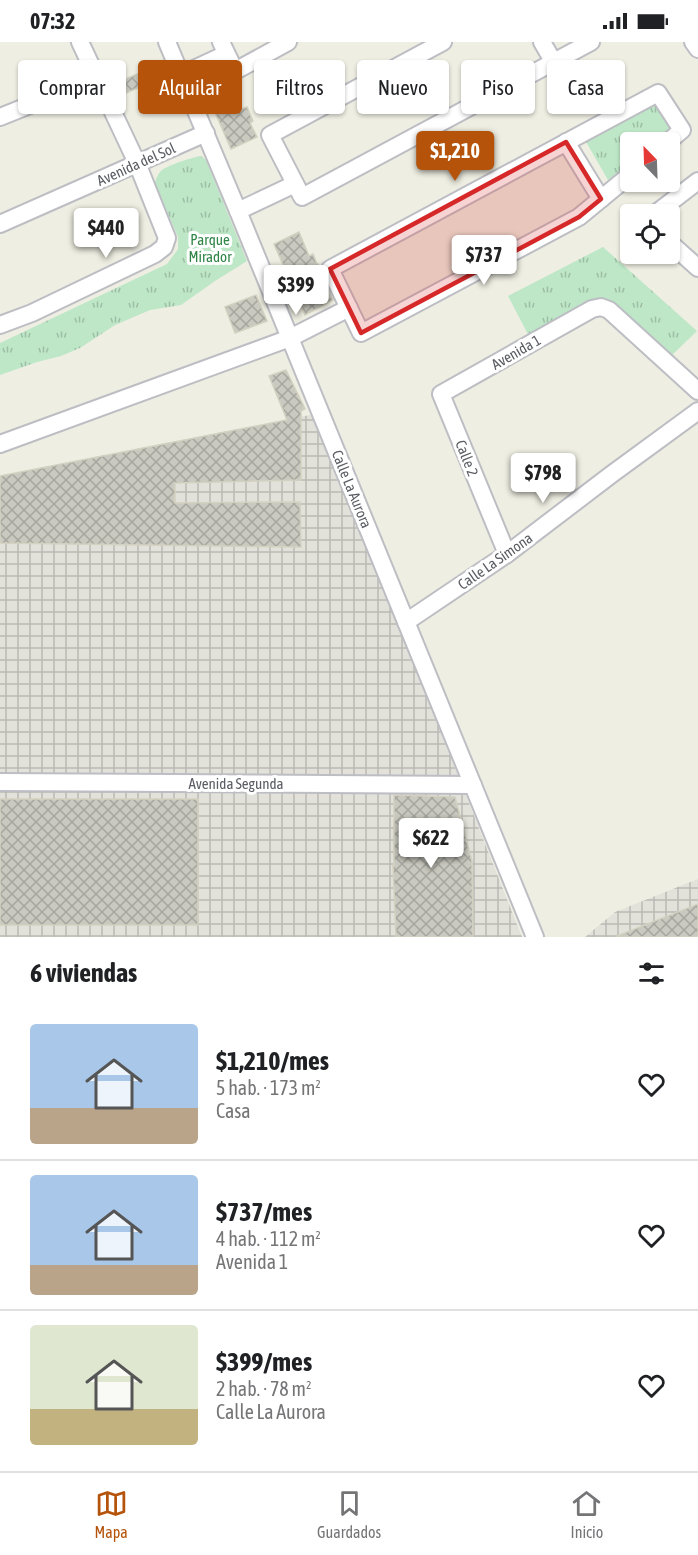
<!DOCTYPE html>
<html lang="es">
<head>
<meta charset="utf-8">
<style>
	:root { --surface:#fff; --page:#f2f2f2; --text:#202124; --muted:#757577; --line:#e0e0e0; --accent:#b45309 }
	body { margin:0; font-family:"Asap Condensed",sans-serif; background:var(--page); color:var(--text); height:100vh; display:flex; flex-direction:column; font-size:22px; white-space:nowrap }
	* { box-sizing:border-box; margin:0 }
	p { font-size:20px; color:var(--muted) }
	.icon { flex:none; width:33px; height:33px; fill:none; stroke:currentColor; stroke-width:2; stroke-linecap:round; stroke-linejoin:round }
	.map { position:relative; height:895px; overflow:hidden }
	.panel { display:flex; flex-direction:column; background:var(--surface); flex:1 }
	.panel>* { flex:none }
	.hud { position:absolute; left:18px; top:18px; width:663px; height:54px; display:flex; gap:12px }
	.needle { width:39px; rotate:337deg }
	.controls { position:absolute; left:620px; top:90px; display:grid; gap:12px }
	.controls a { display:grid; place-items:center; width:60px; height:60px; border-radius:6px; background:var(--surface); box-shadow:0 2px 4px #0004; font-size:30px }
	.price { position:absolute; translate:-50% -51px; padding:0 14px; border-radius:6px; background:#fff; color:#222; font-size:20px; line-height:39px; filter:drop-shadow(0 2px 3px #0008) }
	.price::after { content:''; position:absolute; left:50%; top:36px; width:18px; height:14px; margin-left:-9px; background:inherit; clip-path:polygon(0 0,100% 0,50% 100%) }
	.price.active { background:var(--accent); color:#fff }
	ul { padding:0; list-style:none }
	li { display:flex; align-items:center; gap:18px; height:150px; padding:0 30px }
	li+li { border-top:2px solid var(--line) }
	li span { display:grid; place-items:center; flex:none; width:168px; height:120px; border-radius:6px; color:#555 }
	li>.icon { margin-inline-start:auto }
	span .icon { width:72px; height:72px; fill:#fffc; stroke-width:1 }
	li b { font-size:26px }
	h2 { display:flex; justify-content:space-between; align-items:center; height:72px; padding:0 30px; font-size:26px }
	.chip { padding:0 21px; border-radius:6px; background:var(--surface); box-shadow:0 2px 4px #0004; font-size:21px; line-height:54px }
	.chip.active { background:var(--accent); color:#fff }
	.status { display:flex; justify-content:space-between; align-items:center; height:42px; padding:0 30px; background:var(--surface); direction:ltr }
	.status svg { height:16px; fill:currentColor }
	.menu { display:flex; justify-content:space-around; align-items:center; height:84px; border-top:2px solid var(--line); background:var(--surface); font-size:16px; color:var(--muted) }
	.menu a { display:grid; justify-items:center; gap:3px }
	.menu .active { color:var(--accent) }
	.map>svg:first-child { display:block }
	.industrial { fill:url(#industrial-grid) }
	.grass { fill:url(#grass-tufts) }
	.building { fill:url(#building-cross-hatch); stroke:#d3d1c0; stroke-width:1.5 }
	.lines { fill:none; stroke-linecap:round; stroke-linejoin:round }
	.minor-casing { stroke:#bdbec4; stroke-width:20 }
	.minor { stroke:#fff; stroke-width:16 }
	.marked { fill:#d62828; fill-opacity:0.2; stroke:#d62828; stroke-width:4.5; stroke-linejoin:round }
	.labels { text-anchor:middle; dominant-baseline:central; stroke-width:6; stroke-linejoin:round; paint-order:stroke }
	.street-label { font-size:15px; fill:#5b5d64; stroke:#fff }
	.park-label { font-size:15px; fill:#308547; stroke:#fff }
</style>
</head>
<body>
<div class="status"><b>07:32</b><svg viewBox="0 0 49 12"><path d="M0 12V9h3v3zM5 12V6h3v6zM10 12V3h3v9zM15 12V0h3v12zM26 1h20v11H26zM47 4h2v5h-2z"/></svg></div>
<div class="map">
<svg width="698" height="895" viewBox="0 0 698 895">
	<defs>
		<pattern id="industrial-grid" width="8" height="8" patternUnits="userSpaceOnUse" patternTransform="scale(1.5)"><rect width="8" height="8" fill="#e2e1da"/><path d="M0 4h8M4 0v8" fill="none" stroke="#babab4"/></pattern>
		<pattern id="grass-tufts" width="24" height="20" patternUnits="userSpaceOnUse" patternTransform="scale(1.5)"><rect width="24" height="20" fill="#bde7c7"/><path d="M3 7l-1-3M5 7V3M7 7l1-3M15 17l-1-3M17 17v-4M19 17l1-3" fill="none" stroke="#9dbea5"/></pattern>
		<pattern id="building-cross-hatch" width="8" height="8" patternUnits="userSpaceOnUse" patternTransform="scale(1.5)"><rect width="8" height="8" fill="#c9c9bf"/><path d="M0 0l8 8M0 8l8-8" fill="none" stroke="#a6a69f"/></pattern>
	</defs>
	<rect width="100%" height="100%" fill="#eeeee2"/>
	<g class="industrial">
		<polygon points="315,372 522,895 0,895 0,434"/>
		<polygon points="698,837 698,895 585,895 615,870"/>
	</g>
	<g class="grass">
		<polygon points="656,57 674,85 656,100 630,100 630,122 608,138 585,98"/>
		<path d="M201,114L206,118L247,219L215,239L181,263L150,268L115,283L80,306L61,314L37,320L0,333V301L167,222L178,207V195L155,141C156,137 158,131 162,128C169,123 193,115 201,114Z"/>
		<polygon points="603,205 697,289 670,315 614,265 530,296 508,254"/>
	</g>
	<g class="building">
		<polygon points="156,24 161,36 126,51 121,39"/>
		<polygon points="220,26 235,59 237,58 241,67 247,65 253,79 250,81 257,95 231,107 214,68 217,67 210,51 212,50 205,34"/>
		<polygon points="299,190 309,214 313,212 317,222 318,222 320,225 321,232 333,258 305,273 274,202"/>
		<polygon points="256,253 267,279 235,291 225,265"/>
		<polygon points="286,328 305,367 301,369 301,438 175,441 175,461 300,460 301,505 0,501 0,434 287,378 269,334"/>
		<polygon points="394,753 455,755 472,819 473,895 396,895 393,823 394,823"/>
		<rect x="0" y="757" width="198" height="126"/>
		<polygon points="698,862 698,895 617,895 617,894"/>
	</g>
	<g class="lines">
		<defs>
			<g id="minor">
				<polyline points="167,0 238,169 535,895"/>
				<polyline points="221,0 235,29 288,0"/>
				<polyline points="443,0 270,93 302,155 591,0"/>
				<polyline points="542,0 553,19"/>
				<polyline points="693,0 698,7"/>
				<polyline points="181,33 226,12"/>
				<polyline points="0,75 97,36"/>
				<polyline points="566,100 601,157"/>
				<polyline points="630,133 579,175 361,291 330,227 658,51 682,88 668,100"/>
				<polyline points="238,169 295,142"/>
				<polyline points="655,172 698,139"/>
				<polyline points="0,182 206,91"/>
				<polyline points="669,200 698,226"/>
				<polyline points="0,283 32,271 155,212 164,205 167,196 137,121 80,0"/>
				<polyline points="0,402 290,296 349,266"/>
				<polyline points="507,512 441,352 592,267 601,265 609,268 698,349"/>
				<polyline points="406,580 507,512 612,432 698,369"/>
				<polyline points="0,740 473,743"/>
			</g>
		</defs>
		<use href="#minor" class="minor-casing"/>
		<use href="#minor" class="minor"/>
	</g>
	<path class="marked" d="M566,100L601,157L579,175L361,291L330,227Z"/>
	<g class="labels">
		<g class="street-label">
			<text transform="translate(136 122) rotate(-24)">Avenida del Sol</text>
			<text transform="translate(516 310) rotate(-30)">Avenida 1</text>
			<text transform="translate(467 416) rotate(68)">Calle 2</text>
			<text transform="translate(352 447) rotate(68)">Calle La Aurora</text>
			<text transform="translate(495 519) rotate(-35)">Calle La Simona</text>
			<text x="236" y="741">Avenida Segunda</text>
		</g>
		<g class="park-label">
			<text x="210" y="197">Parque<tspan x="210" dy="17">Mirador</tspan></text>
		</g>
	</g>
</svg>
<div class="controls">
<a><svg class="needle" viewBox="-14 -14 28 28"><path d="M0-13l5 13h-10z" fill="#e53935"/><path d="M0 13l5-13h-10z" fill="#757577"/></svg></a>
<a><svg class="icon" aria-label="locate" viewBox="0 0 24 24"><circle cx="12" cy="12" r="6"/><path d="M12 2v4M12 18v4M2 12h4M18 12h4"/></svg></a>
</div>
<b class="price active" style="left:455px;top:140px">$1,210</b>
<b class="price" style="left:106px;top:217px">$440</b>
<b class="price" style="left:484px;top:244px">$737</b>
<b class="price" style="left:296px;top:274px">$399</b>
<b class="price" style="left:543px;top:462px">$798</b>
<b class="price" style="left:431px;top:827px">$622</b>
<div class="hud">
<a class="chip">Comprar</a>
<a class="chip active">Alquilar</a>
<a class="chip">Filtros</a>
<a class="chip">Nuevo</a>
<a class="chip">Piso</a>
<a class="chip">Casa</a>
</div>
</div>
<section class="panel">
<h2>6 viviendas<svg class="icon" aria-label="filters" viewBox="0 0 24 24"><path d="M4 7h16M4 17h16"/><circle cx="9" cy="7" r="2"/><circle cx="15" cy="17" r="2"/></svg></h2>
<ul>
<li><span style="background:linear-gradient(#a9c7e8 70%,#b9a48a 0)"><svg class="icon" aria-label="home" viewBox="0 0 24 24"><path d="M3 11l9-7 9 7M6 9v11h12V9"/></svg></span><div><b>$1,210/mes</b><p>5 hab. · 173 m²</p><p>Casa</p></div><svg class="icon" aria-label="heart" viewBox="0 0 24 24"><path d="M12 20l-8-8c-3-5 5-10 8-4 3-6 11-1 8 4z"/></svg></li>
<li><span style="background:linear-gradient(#a9c7e8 75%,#b9a48a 0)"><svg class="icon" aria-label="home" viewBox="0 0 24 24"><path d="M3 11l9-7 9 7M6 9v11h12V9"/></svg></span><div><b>$737/mes</b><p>4 hab. · 112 m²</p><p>Avenida 1</p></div><svg class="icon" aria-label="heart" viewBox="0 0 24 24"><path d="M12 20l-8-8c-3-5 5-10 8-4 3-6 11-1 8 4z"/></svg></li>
<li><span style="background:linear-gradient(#dfe7d0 70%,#c2b280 0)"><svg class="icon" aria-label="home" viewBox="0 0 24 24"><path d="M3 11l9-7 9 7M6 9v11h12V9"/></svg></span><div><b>$399/mes</b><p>2 hab. · 78 m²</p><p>Calle La Aurora</p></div><svg class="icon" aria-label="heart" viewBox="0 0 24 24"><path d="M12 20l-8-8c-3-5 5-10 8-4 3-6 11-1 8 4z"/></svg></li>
</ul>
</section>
<nav class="menu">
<a class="active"><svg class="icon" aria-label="map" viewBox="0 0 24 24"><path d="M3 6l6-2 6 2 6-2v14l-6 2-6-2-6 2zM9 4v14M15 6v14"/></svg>Mapa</a>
<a><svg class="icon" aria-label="saved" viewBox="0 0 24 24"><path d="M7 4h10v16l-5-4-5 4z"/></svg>Guardados</a>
<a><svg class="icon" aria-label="home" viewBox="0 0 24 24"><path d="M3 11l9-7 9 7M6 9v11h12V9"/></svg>Inicio</a>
</nav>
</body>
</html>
